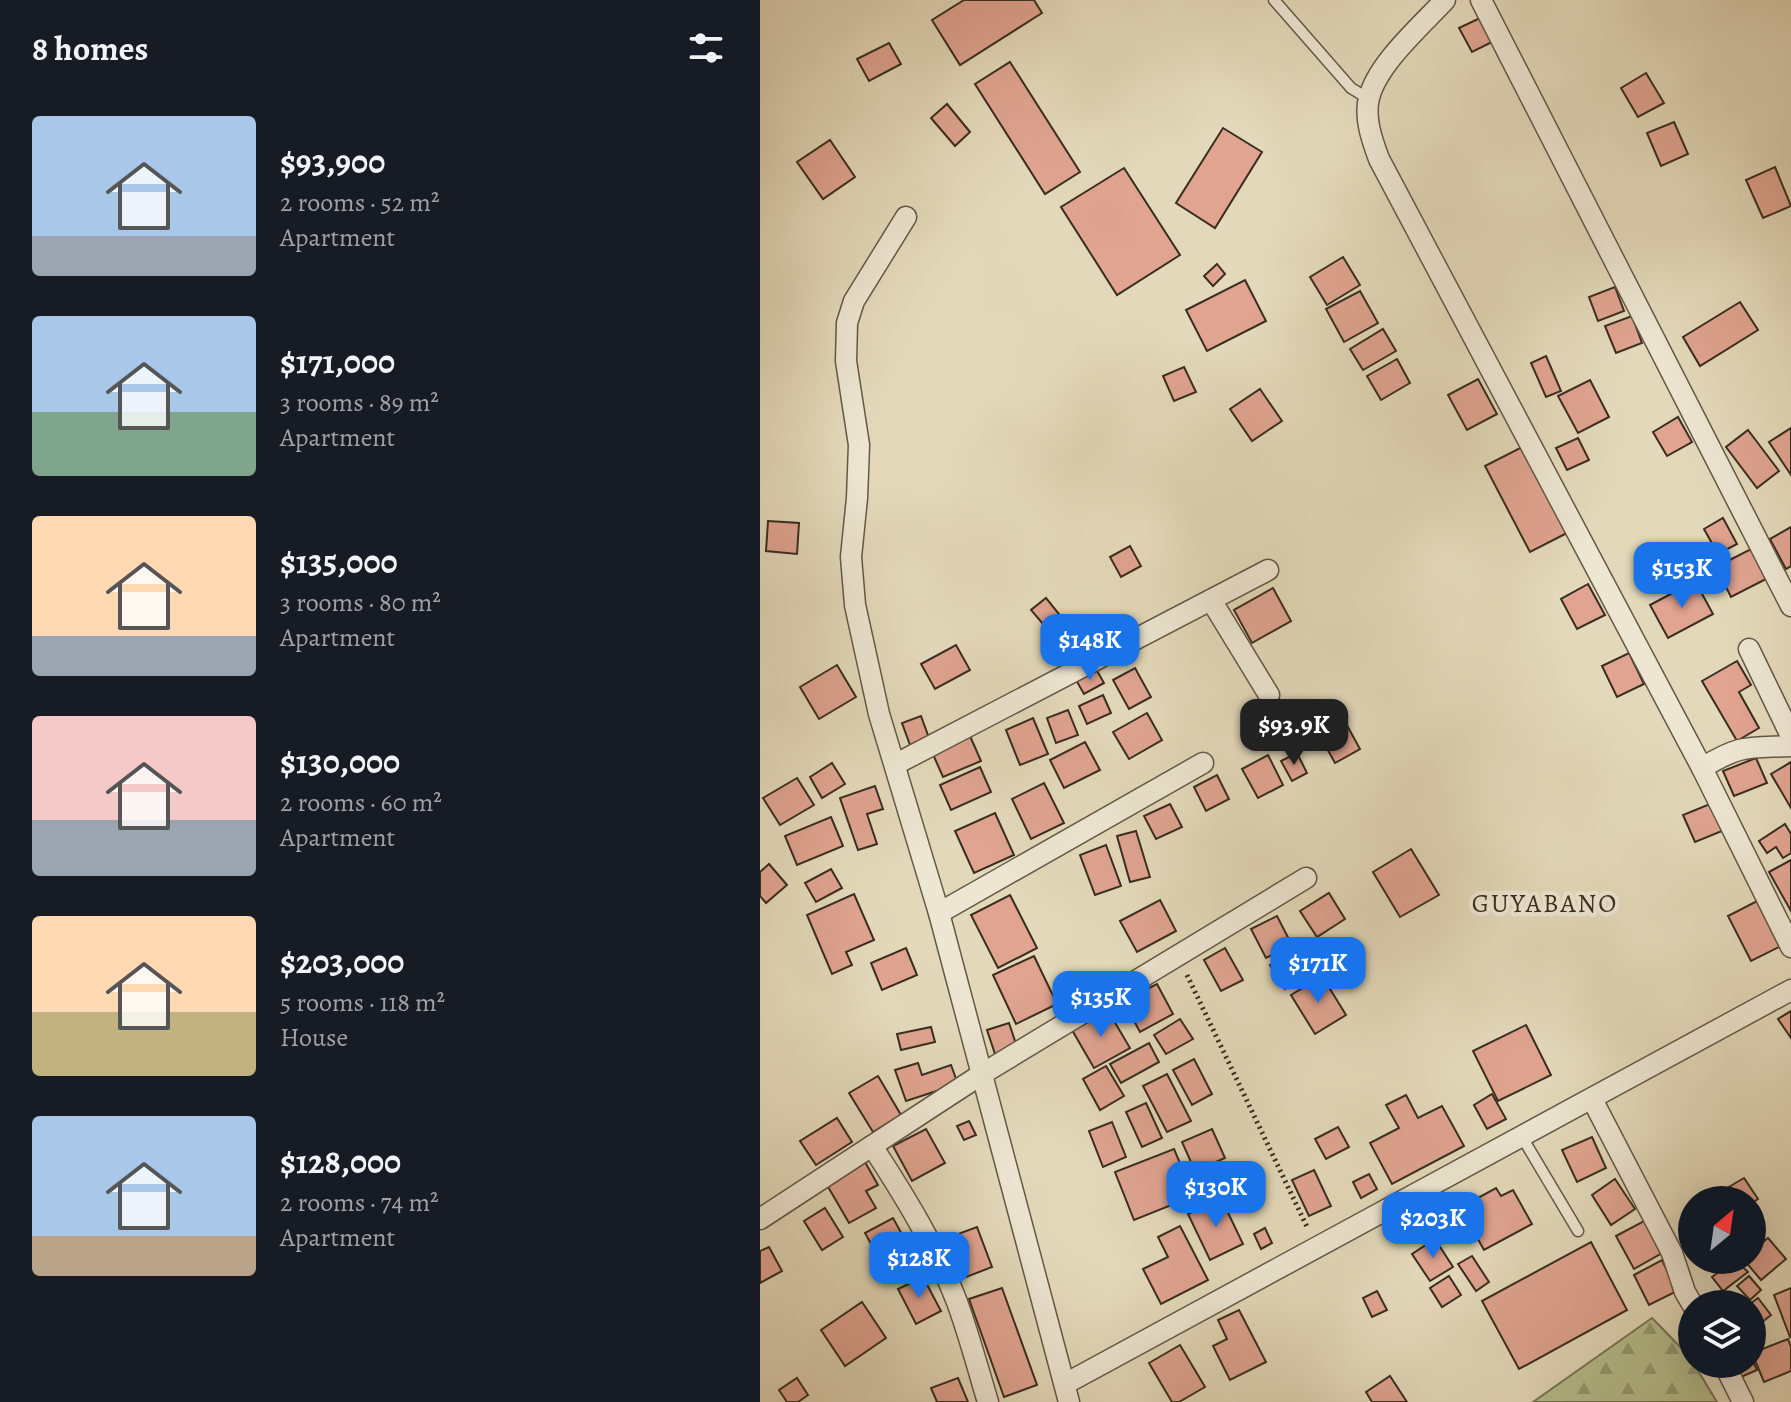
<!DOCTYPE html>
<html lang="en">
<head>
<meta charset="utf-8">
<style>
	:root { --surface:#171b24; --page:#20242c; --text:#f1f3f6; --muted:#9ea1a6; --accent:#1a73e8 }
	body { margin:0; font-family:Alegreya,serif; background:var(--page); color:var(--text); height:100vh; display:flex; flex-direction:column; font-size:30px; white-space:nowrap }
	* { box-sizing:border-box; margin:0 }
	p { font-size:26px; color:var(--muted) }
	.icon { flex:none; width:44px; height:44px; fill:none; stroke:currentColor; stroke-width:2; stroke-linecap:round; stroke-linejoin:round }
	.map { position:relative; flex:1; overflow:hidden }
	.details { display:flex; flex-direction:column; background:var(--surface); width:760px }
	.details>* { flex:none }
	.needle { width:52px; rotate:29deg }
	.fabs { position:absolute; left:918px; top:1186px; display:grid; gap:16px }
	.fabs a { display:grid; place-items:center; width:88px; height:88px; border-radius:50%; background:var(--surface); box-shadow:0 8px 32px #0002; font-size:40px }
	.price { position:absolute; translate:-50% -68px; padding:0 18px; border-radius:16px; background:var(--accent); color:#fff; font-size:26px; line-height:52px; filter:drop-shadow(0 2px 4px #0008) }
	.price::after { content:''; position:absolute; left:50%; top:48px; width:24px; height:18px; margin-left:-12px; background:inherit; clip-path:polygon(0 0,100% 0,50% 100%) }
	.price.active { background:#222; color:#fff }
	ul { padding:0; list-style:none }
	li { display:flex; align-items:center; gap:24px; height:200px; padding:0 32px }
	li span { display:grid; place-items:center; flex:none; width:224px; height:160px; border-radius:8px; color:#555 }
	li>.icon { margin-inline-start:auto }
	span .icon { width:96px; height:96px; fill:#fffc; stroke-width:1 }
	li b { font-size:34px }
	h2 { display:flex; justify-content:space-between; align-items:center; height:96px; padding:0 32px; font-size:34px }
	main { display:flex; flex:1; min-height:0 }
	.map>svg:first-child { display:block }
	.forest { fill:url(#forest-firs); stroke:#787656; stroke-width:2 }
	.building { fill:#e0a491; stroke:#3a2d1f; stroke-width:2 }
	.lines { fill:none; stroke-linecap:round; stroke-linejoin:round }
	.service-casing { stroke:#645846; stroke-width:13 }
	.minor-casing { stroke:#645846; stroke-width:23 }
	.path { stroke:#3a2d1f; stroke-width:5; stroke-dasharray:2 4; stroke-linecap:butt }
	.service { stroke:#ede6d2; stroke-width:10 }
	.minor { stroke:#ede6d2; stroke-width:20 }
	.labels { text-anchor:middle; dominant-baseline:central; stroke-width:8; stroke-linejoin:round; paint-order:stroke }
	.neighbourhood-label { font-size:26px; letter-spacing:2px; fill:#3a2d1f; stroke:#ede6d2 }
</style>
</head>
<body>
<main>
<section class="details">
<h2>8 homes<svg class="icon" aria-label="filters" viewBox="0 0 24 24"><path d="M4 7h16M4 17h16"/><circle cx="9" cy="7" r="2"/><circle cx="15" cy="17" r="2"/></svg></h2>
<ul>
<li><span style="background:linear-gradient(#a9c7e8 75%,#9aa5b1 0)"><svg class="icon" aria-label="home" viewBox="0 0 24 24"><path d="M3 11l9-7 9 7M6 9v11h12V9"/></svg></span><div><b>$93,900</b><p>2 rooms · 52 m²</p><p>Apartment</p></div></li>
<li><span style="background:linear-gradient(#a9c7e8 60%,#7fa58c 0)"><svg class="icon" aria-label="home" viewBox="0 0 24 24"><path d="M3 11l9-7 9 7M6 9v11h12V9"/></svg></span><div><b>$171,000</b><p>3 rooms · 89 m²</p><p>Apartment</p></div></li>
<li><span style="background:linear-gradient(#ffd9b3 75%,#9aa5b1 0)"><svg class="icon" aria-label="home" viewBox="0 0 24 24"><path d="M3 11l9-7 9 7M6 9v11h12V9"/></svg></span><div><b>$135,000</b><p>3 rooms · 80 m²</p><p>Apartment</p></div></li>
<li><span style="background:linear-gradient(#f6c9c9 65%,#9aa5b1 0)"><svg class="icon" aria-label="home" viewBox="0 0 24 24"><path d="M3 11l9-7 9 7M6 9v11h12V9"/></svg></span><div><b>$130,000</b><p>2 rooms · 60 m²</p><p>Apartment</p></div></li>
<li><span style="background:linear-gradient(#ffd9b3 60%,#c2b280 0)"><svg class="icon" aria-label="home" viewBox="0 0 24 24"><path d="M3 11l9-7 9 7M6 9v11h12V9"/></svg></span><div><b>$203,000</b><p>5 rooms · 118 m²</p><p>House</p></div></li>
<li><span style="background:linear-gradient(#a9c7e8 75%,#b9a48a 0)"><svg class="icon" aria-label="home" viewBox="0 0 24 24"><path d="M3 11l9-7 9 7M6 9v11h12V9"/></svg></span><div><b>$128,000</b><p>2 rooms · 74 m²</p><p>Apartment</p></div></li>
</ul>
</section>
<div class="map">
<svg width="1031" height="1402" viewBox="0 0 1031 1402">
	<defs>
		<pattern id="forest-firs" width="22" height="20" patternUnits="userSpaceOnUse" patternTransform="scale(2)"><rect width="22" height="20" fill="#b6be8e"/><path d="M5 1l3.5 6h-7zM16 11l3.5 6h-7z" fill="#959b73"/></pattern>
	</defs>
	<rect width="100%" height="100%" fill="#e3d9ba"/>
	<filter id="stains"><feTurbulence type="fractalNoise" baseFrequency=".0025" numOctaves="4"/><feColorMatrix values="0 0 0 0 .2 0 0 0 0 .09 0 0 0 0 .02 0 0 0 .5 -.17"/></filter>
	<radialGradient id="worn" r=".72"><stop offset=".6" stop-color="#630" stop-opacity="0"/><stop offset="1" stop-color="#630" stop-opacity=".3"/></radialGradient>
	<polygon class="forest" points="892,1318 931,1358 932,1364 934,1364 957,1402 773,1402"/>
	<g class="building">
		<polygon points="204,0 274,0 282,13 200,65 172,20"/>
		<polygon points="722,17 734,41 712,52 699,28"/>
		<polygon points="129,43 141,64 109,81 97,59"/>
		<polygon points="250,62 320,172 285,194 215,84"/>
		<polygon points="886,73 904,103 878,117 861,88"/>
		<polygon points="187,104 210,132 195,146 171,118"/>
		<polygon points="914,122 928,154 901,166 887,133"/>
		<polygon points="463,128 502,152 455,228 416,203"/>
		<polygon points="70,140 95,177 63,199 37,162"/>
		<polygon points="1015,167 1031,206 1003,218 986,180"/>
		<polygon points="364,168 420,255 357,295 301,207"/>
		<polygon points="583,257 600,285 567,305 550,277"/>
		<polygon points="457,264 465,274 453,286 444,276"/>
		<polygon points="485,280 506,321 447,351 426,310"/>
		<polygon points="855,287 864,311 838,321 829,297"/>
		<polygon points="600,291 618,323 584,342 566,309"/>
		<polygon points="980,302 998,330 940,366 923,337"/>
		<polygon points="872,316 882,343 856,353 845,326"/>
		<polygon points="623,329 636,351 603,370 590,349"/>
		<polygon points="786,356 801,391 786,397 771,363"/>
		<polygon points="637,359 650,383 621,400 607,376"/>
		<polygon points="424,367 436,392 414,401 403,376"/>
		<polygon points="718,379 737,414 707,430 688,395"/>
		<polygon points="830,380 849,417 818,433 798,396"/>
		<polygon points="500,389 522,421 492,441 470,409"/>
		<polygon points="918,417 932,442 907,456 893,432"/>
		<polygon points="1031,428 1031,475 1009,442"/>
		<polygon points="988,430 1019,471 997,488 966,447"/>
		<polygon points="818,438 829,460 807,470 796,448"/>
		<polygon points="764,446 809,532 770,552 725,466"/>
		<polygon points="963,518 977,544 958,554 944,529"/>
		<polygon points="8,521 39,523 37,554 6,551"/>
		<polygon points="1031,527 1031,566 1026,569 1010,539"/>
		<polygon points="370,546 381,566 361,577 350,557"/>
		<polygon points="991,549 1006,579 971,597 956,567"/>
		<polygon points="935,581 953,614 908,638 890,605"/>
		<polygon points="828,584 845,615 817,629 801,599"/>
		<polygon points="513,588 531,621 492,643 474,610"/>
		<polygon points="286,598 303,619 289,631 271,610"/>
		<polygon points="196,645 210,670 175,689 161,664"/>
		<polygon points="869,653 884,684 857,697 842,666"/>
		<polygon points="977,661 991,685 979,692 999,728 977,741 942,681"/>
		<polygon points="77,665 96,697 59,719 40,687"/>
		<polygon points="375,668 391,697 369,709 353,680"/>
		<polygon points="336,669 344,683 324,694 316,680"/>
		<polygon points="343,695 351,713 327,724 319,706"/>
		<polygon points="578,709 600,749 575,763 553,723"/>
		<polygon points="308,710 318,735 296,743 287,718"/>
		<polygon points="387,713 402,740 369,759 353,732"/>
		<polygon points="161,716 169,738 150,745 142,723"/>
		<polygon points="273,718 288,754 260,765 246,730"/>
		<polygon points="210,736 221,761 183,777 172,752"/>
		<polygon points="325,742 340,770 304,788 290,760"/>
		<polygon points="537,753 547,773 532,781 521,761"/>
		<polygon points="508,755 523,785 498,798 482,769"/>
		<polygon points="996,758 1007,783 974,796 963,771"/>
		<polygon points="1031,762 1031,808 1011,774"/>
		<polygon points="72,763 85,784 62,798 50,777"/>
		<polygon points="220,767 231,792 191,810 180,785"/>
		<polygon points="457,775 469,799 446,811 434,787"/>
		<polygon points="37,778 54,805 20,825 3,798"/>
		<polygon points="284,783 304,823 271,839 252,799"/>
		<polygon points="115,786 123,809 107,814 117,844 98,850 80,798"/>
		<polygon points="410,804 422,827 396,839 384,816"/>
		<polygon points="950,804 962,831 935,842 923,815"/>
		<polygon points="235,813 254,855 214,873 195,831"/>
		<polygon points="71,817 83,846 37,865 25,836"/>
		<polygon points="1025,824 1031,834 1031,853 1023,858 1016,847 1007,853 999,841"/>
		<polygon points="376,831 390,877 370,882 357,836"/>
		<polygon points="346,845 361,886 335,895 320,855"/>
		<polygon points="651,849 679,895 640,917 613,872"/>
		<polygon points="1031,860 1031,911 1009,872"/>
		<polygon points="9,864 27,885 6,903 0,896 0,872"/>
		<polygon points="71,869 82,888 56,902 45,883"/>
		<polygon points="569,893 585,919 557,937 540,911"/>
		<polygon points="94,894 114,940 86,952 92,965 72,974 47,915"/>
		<polygon points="250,895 277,948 238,968 211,915"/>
		<polygon points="1001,899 1025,944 991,961 968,916"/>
		<polygon points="400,900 416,931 377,952 360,921"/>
		<polygon points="517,916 532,945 506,958 491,929"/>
		<polygon points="146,948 157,975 122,990 111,963"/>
		<polygon points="465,948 483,980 461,991 444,960"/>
		<polygon points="535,949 550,974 525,989 510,965"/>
		<polygon points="274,956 297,1004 256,1024 233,975"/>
		<polygon points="562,976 586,1015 555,1034 531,995"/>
		<polygon points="397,984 413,1014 380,1032 363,1001"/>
		<polygon points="347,1009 370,1048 334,1068 312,1030"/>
		<polygon points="1031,1011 1031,1038 1018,1019"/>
		<polygon points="420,1019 433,1039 406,1054 394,1035"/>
		<polygon points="249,1023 257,1047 235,1054 227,1030"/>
		<polygon points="766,1025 791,1075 738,1101 713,1051"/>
		<polygon points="171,1027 175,1042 141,1050 137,1034"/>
		<polygon points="389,1043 399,1062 361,1083 350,1064"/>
		<polygon points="434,1059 452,1094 432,1105 413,1070"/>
		<polygon points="158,1063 162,1075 191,1065 198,1084 146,1101 135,1070"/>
		<polygon points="346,1066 364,1096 340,1110 323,1079"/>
		<polygon points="407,1074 431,1121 407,1132 383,1086"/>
		<polygon points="118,1076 141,1115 113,1132 89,1093"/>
		<polygon points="732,1094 746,1119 727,1129 714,1105"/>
		<polygon points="646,1095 658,1118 682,1106 704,1146 632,1184 610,1143 639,1128 626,1105"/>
		<polygon points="386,1103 402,1138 382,1147 366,1112"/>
		<polygon points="77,1118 92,1142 56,1165 40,1141"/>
		<polygon points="209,1121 216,1135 204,1140 197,1126"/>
		<polygon points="352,1122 366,1157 343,1167 329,1131"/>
		<polygon points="578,1127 589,1147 566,1159 555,1139"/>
		<polygon points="166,1129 185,1163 152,1181 133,1146"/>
		<polygon points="452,1129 465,1158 435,1171 422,1142"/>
		<polygon points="832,1137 846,1168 817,1182 802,1150"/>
		<polygon points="414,1149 434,1196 374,1220 355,1172"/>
		<polygon points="105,1162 118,1185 106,1191 116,1208 89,1223 67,1185"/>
		<polygon points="554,1170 571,1206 549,1216 532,1180"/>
		<polygon points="609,1174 617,1189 601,1198 593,1182"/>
		<polygon points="984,1178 998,1199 992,1203 992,1200 947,1200"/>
		<polygon points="855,1179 875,1209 851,1225 832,1195"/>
		<polygon points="736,1188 741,1196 753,1190 772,1224 724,1250 705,1216 721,1208 716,1199"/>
		<polygon points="493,1192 499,1205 483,1212 478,1199"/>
		<polygon points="683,1196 696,1218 678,1229 664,1207"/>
		<polygon points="461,1198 483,1244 450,1260 428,1214"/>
		<polygon points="65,1208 83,1237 62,1250 44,1221"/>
		<polygon points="133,1218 150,1249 122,1264 105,1233"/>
		<polygon points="884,1221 902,1253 874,1269 856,1236"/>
		<polygon points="932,1223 932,1246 922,1230"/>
		<polygon points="420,1226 448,1280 401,1304 383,1269 408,1257 398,1237"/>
		<polygon points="217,1227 232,1267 201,1279 187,1238"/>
		<polygon points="505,1228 512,1243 501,1249 494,1234"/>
		<polygon points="1008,1238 1026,1259 1001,1280 984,1260 992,1260 992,1251"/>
		<polygon points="675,1239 693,1267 670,1281 652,1254"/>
		<polygon points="831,1242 867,1310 759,1369 722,1301"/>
		<polygon points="9,1247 22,1271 0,1283 0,1251"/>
		<polygon points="712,1256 729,1282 716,1291 698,1264"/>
		<polygon points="902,1260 917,1291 889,1305 874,1275"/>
		<polygon points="975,1260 988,1272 963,1291 952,1277"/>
		<polygon points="689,1276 701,1295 682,1307 670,1288"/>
		<polygon points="989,1276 1001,1290 990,1300 977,1286"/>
		<polygon points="163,1277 181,1311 156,1324 138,1289"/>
		<polygon points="242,1288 277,1385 244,1397 209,1299"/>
		<polygon points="1031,1288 1031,1336 1030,1337 1014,1295"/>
		<polygon points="617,1291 627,1310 612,1317 603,1298"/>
		<polygon points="998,1298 1011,1315 992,1330 990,1304"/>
		<polygon points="102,1302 126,1338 85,1366 61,1330"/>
		<polygon points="479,1310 506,1362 470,1380 453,1346 467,1339 458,1320"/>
		<polygon points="1028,1339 1031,1347 1031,1371 1004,1382 992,1353"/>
		<polygon points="420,1345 445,1387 419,1402 412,1402 389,1363"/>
		<polygon points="992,1359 997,1370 981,1377 975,1364 992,1364"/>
		<polygon points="630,1376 647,1402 612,1402 606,1392"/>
		<polygon points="37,1378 48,1395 38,1402 27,1402 19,1390"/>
		<polygon points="198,1378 208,1402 177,1402 171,1388"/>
	</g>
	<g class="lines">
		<defs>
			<g id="service">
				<polyline points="514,0 591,88 609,99"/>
				<polyline points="762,1137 818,1231"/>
			</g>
			<g id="minor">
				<path d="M685,0C661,26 617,64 609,98C604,118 612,140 619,159L942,768"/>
				<polyline points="721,0 1031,606"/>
				<polyline points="146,217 94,301 87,323 86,361 99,445 97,498 91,557 95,605 119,714 179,913 309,1402"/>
				<polyline points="451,600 509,695"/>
				<polyline points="989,649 1031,736"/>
				<path d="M1031,746C987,748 981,744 942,768L1031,947"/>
				<polyline points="136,764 508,570"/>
				<polyline points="179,913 443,763"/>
				<polyline points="832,1099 912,1253 925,1292 932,1304"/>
				<path d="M112,1146C144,1195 176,1247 197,1302C209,1335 218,1369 228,1402"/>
				<polyline points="0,1219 222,1074 546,878"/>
				<polyline points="964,1364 983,1402"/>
				<polyline points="305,1384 1031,990"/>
			</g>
		</defs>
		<use href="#service" class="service-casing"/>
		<use href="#minor" class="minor-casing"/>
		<polyline class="path" points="427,975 548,1229"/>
		<use href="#service" class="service"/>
		<use href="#minor" class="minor"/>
	</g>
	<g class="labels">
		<g class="neighbourhood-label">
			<text x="785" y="903">GUYABANO</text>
		</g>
	</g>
	<rect width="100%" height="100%" filter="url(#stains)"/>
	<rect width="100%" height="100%" fill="url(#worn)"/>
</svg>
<div class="fabs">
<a><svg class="needle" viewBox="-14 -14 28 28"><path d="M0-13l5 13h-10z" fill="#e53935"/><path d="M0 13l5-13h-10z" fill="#9ea1a6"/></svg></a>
<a><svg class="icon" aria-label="layers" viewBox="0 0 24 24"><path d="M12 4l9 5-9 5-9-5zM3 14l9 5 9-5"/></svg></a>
</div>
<b class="price" style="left:922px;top:610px">$153K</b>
<b class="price" style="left:330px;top:682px">$148K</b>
<b class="price active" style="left:534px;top:767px">$93.9K</b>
<b class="price" style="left:558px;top:1005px">$171K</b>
<b class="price" style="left:341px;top:1039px">$135K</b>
<b class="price" style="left:456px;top:1229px">$130K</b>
<b class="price" style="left:673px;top:1260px">$203K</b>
<b class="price" style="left:159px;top:1300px">$128K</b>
</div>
</main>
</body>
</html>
